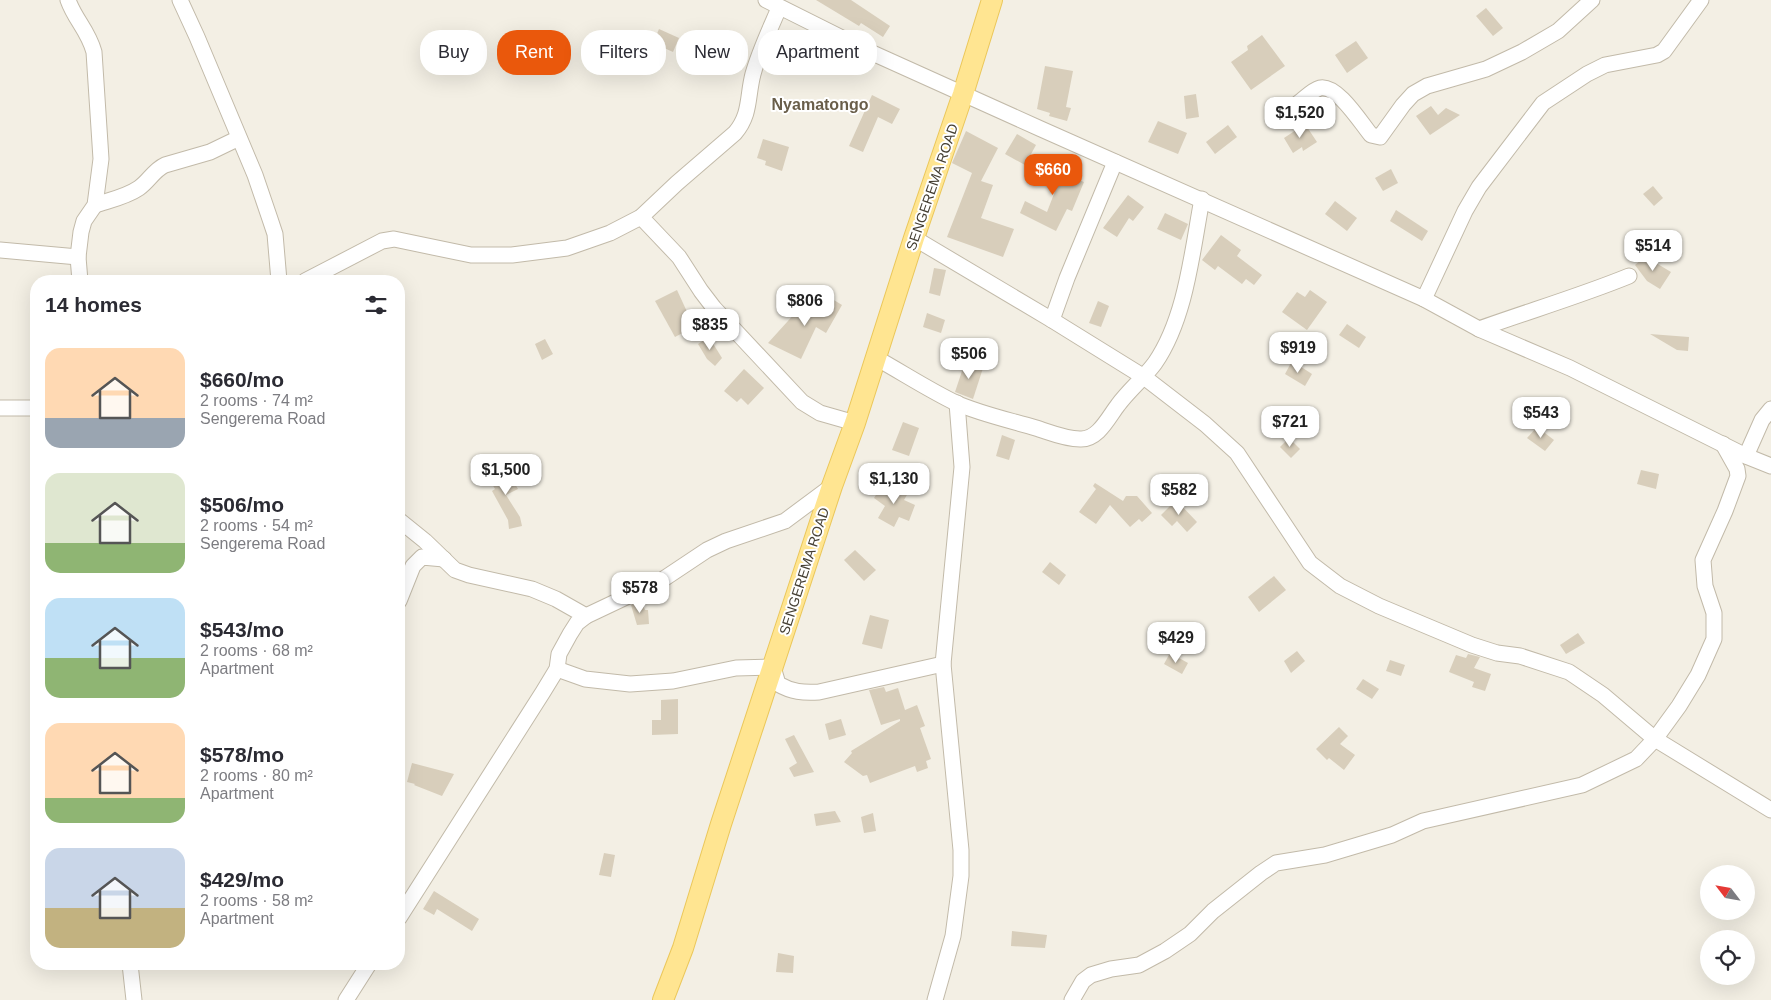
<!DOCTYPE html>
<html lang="en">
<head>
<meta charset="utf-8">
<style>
	:root { --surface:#fff; --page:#f7f7f7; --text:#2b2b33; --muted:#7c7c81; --accent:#ea580c }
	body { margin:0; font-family:Helvetica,sans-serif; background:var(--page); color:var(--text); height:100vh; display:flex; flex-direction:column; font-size:19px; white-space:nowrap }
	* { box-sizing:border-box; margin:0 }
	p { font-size:16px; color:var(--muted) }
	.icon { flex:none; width:28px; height:28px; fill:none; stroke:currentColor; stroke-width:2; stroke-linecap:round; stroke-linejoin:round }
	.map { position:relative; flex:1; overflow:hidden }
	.drawer { position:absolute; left:30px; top:275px; width:375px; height:695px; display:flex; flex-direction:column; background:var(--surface); border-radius:20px; box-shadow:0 5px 20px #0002 }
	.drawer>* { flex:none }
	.hud { position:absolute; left:420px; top:30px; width:475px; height:45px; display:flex; gap:10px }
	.needle { width:32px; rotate:301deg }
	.controls { position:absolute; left:1700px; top:865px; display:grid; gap:10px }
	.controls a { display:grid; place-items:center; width:55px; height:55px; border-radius:50%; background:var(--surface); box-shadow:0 5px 20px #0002; font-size:25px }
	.price { position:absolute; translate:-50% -42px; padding:0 11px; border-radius:10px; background:#fff; color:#222; font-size:16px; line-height:32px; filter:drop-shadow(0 1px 2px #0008) }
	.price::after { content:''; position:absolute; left:50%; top:30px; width:15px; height:11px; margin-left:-8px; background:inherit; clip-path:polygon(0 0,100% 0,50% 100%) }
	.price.active { background:var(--accent); color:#fff }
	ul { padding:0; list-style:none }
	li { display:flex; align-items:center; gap:15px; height:125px; padding:0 15px }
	li span { display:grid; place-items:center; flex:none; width:140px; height:100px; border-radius:15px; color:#555 }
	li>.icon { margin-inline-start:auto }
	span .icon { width:60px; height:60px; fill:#fffc; stroke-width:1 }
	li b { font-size:21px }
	h2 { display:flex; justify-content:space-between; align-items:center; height:60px; padding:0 15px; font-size:21px }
	.chip { padding:0 18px; border-radius:20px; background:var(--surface); box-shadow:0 5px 20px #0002; font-size:18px; line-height:45px }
	.chip.active { background:var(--accent); color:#fff }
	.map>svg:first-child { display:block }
	.building { fill:#d8cebb }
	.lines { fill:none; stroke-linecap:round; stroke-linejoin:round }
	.minor-casing { stroke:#c2baa9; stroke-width:17 }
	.major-casing { stroke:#ebc75a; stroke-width:22 }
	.minor { stroke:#fff; stroke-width:15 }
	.major { stroke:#ffe591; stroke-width:20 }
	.labels { text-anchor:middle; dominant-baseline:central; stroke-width:4; stroke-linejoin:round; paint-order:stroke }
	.street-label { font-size:14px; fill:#453f33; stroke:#fff }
	.quarter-label { font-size:16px; font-weight:bold; fill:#695e4a; stroke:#fff }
</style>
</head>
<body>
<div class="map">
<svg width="1771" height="1000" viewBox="0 0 1771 1000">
	<rect width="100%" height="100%" fill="#f3efe4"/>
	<g class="building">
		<polygon points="816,0 851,0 890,26 883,37 861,23 859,26"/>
		<polygon points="1486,8 1503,28 1493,36 1476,16"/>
		<polygon points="659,29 679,38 673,52 653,43"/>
		<polygon points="1262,35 1285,66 1251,90 1231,62 1248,50 1247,46"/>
		<polygon points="1356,41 1368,58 1347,73 1335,55"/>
		<polygon points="801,49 826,60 821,71 796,59"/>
		<polygon points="1045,66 1073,71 1066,107 1071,108 1067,121 1049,116 1050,113 1037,109"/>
		<polygon points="1196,94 1199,117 1186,119 1184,96"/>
		<polygon points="872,95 900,109 892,124 878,117 863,152 849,146"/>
		<polygon points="1431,106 1438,115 1446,108 1460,115 1430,135 1416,116"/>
		<polygon points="1158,121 1187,133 1178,154 1148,142"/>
		<polygon points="1305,124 1317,142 1303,151 1302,147 1293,153 1284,138"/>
		<polygon points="1228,125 1237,137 1215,154 1206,142"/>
		<polygon points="966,131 998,148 981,181 993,185 981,218 1014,229 1003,257 947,237 972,173 952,163"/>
		<polygon points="1017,134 1036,145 1025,165 1005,154"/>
		<polygon points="763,139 789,147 782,171 765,165 766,161 757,158"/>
		<polygon points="1030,161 1084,182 1072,211 1067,209 1056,231 1020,213 1025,201 1047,212 1057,186 1025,173"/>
		<polygon points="1391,169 1398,183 1383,191 1375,178"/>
		<polygon points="1653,186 1663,198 1654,206 1643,194"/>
		<polygon points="1128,195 1144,207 1133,221 1129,218 1117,237 1103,228"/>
		<polygon points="1335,201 1357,218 1347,231 1325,214"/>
		<polygon points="1396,210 1428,231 1422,241 1390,221"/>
		<polygon points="1165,213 1188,224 1181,240 1157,229"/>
		<polygon points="1221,235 1241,250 1237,256 1262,275 1254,285 1246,279 1242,284 1218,266 1215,270 1202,260"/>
		<polygon points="1647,255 1651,260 1671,272 1660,289 1647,281 1635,265"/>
		<polygon points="934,268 946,270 940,296 929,293"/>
		<polygon points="677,290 694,327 675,337 655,301"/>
		<polygon points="1310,290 1327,302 1307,330 1282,312 1297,292 1305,297"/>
		<polygon points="829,297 842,305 826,333 816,327 801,359 768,343 807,300 821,310"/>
		<polygon points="1098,301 1109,306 1101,327 1089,323"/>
		<polygon points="927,313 945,320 941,333 923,327"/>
		<polygon points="1347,324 1366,337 1359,348 1339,335"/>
		<polygon points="1650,334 1689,337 1688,351 1677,350"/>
		<polygon points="709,337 722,358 715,366 707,359 698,344"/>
		<polygon points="545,339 553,354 542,360 535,344"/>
		<polygon points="1292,361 1312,374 1305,386 1285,374"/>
		<polygon points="965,362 983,368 973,399 955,392"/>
		<polygon points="744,369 764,388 748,405 741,398 737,402 724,391"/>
		<polygon points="903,422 919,428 909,456 892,450"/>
		<polygon points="1537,427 1554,440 1545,451 1527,438"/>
		<polygon points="1002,435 1015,440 1009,460 996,456"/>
		<polygon points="1289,438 1300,449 1291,458 1280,447"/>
		<polygon points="505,467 518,489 506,495 520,517 522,526 509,529 508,520 492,491 495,489 488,477"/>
		<polygon points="1641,470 1659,474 1656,489 1637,484"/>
		<polygon points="884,482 895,490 897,486 908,493 904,500 915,505 909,521 899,517 894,527 878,518 885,506 874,498"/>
		<polygon points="1095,483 1123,501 1126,496 1137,496 1152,513 1142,522 1139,519 1130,527 1110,505 1096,524 1079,512 1096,489 1093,486"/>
		<polygon points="1176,500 1197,522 1187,532 1177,521 1172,526 1161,515"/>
		<polygon points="855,550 876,570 864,581 844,560"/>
		<polygon points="1050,562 1066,575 1059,585 1042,572"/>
		<polygon points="1274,576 1286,590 1259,612 1248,597"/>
		<polygon points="641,600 645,610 648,610 649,624 637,625 631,605"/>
		<polygon points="870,615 889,620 882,649 862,644"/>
		<polygon points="1578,633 1585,643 1566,654 1560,645"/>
		<polygon points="1297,651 1305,661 1291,673 1284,661"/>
		<polygon points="1170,653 1188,663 1182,674 1164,664"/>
		<polygon points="1468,654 1480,657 1474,668 1491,674 1485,691 1472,687 1474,682 1449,672 1456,655 1466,658"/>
		<polygon points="1390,660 1405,665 1401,676 1386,671"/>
		<polygon points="1363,679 1379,689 1372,699 1356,689"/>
		<polygon points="884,687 886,692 898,688 905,710 917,705 925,726 920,728 931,759 926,761 928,768 917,772 915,766 870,783 867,775 863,776 844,762 852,753 851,751 900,721 900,719 881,725 869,690"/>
		<polygon points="678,699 678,734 652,735 652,720 661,720 661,700"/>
		<polygon points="841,719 846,735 829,740 825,724"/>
		<polygon points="1339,727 1348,736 1340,744 1355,755 1344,770 1329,758 1327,760 1316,749"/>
		<polygon points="794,735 814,772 794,777 789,768 797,763 785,739"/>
		<polygon points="412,763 454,774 442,796 414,785 415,784 407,782"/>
		<polygon points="835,811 841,822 816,826 814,814"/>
		<polygon points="873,813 876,831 864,833 861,817"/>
		<polygon points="604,853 615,855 611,877 599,875"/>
		<polygon points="434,891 479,919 472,931 437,909 434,915 423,909"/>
		<polygon points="1012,931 1047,935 1045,948 1011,946"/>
		<polygon points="778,953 794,956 793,973 776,972"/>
	</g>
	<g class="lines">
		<defs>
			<g id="minor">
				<path d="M68,0C75,20 88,30 94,52L101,159L95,205L84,221L81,232L78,257L80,281"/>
				<polyline points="180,0 197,37 255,175 270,219 275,234 279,281"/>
				<polyline points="766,0 868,51 1041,129 1424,299 1479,329 1570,368 1746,456 1771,466"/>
				<path d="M1297,104C1303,100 1312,90 1320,88C1337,84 1361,123 1371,135L1380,137L1403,105L1413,94L1427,86L1486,69L1522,52L1558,31L1592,0"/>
				<path d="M95,205C110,200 126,197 139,188C149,181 154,170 165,165L210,152L239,138"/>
				<polyline points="641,217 679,257 701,291 714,308 802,402 820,413 855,423"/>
				<polyline points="914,238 1052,320 1144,377 1205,424 1237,453 1310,563 1340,586 1379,606 1472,645 1497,653 1520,656 1569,672 1603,695 1655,739 1771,810"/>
				<polyline points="0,250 78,257"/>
				<path d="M305,281L382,241L394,239L471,255H512L567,248L610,233L641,217L677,183L735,133C751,114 747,97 753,74C759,52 770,29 779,8"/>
				<polyline points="1424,299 1465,211 1479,187 1543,103 1587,74 1605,65 1657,55 1664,51 1701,0"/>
				<polyline points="1052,320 1067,278 1115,162"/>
				<path d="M1479,329C1529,311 1580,296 1629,276"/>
				<path d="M876,358C903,373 929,390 956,403C981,414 1009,420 1036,428C1049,432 1065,439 1080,439C1098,440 1108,418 1118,405C1129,390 1144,378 1155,363C1186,318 1192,252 1202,199"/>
				<polyline points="0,408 36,408"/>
				<polyline points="1746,456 1762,420 1771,409"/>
				<polyline points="399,520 425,541 455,570 469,575 532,589 556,599 586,616"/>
				<polyline points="399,601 413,566 422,557 444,559"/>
				<path d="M557,669L585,679L630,684L673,681L736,668L773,667L778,684C792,692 803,693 819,692L943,664"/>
				<polyline points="399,918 543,692 557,669 559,654 570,634 577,623 586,616 662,580 707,550 726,541 785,521 832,486"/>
				<polyline points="130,964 134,1000"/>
				<polyline points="346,1000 369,964"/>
				<polyline points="935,1000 953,936 961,876 961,850 943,664 962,467 957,403"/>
				<polyline points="1072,1000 1083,981 1091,975 1111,969 1139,965 1165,951 1190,934 1213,911 1261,873 1276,863 1325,855 1392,835 1423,821 1582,785 1636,759 1655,739 1679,706 1698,675 1714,639 1714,613 1705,586 1703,560 1725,511 1738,476 1737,469 1723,444"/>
			</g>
			<polyline id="major" points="663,1000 683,948 721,824 832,486 855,423 914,238 963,94 992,0"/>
		</defs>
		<use href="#minor" class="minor-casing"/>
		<use href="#major" class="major-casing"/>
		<use href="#minor" class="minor"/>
		<use href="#major" class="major"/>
	</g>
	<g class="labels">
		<g class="street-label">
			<text transform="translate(932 187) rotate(-71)">SENGEREMA ROAD</text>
			<text transform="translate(804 571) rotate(-72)">SENGEREMA ROAD</text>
		</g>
		<g class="quarter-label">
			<text x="820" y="104">Nyamatongo</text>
		</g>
	</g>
</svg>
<div class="controls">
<a><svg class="needle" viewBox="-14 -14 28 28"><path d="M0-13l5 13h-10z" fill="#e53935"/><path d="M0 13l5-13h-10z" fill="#7c7c81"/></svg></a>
<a><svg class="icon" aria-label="locate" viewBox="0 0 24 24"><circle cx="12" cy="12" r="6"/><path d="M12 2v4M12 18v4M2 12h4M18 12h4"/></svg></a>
</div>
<b class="price" style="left:1300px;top:139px">$1,520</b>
<b class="price active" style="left:1053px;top:196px">$660</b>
<b class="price" style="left:1653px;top:272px">$514</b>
<b class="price" style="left:805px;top:327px">$806</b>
<b class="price" style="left:710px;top:351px">$835</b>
<b class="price" style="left:1298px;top:374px">$919</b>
<b class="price" style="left:969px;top:380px">$506</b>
<b class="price" style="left:1541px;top:439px">$543</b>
<b class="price" style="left:1290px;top:448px">$721</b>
<b class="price" style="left:506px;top:496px">$1,500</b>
<b class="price" style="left:894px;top:505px">$1,130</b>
<b class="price" style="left:1179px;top:516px">$582</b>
<b class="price" style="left:640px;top:614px">$578</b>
<b class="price" style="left:1176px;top:664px">$429</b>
<div class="hud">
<a class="chip">Buy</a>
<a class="chip active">Rent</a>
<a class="chip">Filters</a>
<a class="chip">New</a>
<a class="chip">Apartment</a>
</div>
<section class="drawer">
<h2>14 homes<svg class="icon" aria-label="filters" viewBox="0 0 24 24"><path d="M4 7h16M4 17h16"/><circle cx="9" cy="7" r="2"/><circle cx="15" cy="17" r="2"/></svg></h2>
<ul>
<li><span style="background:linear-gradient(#ffd9b3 70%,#9aa5b1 0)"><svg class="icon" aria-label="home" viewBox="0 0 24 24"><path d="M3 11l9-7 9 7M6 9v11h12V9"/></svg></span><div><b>$660/mo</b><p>2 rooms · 74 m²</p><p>Sengerema Road</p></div></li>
<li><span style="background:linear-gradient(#dfe7d0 70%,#8fb573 0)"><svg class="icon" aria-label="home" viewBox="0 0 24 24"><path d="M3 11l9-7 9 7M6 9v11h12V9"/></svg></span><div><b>$506/mo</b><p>2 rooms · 54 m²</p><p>Sengerema Road</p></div></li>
<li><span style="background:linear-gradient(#bfe0f5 60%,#8fb573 0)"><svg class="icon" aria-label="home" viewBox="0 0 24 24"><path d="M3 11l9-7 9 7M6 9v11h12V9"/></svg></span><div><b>$543/mo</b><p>2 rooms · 68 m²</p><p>Apartment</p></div></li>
<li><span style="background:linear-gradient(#ffd9b3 75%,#8fb573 0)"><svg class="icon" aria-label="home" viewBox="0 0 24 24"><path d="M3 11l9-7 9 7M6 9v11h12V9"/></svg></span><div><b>$578/mo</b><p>2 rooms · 80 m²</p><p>Apartment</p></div></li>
<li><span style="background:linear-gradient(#c9d6e8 60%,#c2b280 0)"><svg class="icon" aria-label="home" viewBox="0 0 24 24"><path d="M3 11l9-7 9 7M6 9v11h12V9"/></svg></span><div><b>$429/mo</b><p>2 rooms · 58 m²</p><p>Apartment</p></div></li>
</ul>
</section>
</div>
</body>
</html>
